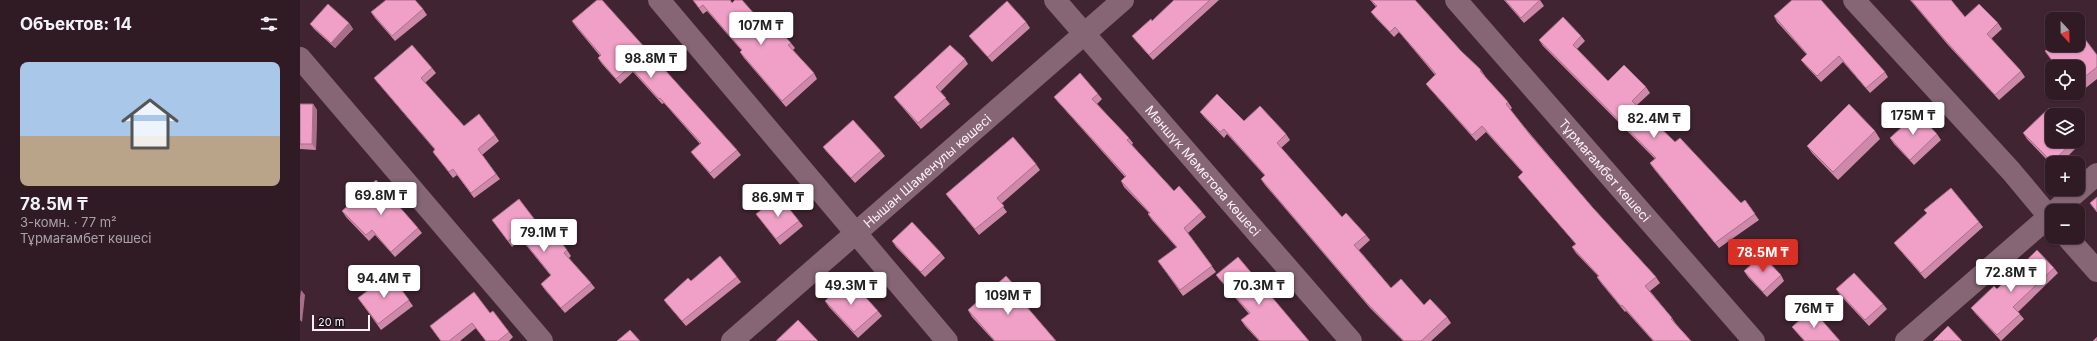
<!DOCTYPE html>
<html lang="ru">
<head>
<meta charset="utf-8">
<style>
	:root { --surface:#301b25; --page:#3c2832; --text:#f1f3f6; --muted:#a8a1a7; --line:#4b3942; --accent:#d93025 }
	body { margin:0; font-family:Inter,sans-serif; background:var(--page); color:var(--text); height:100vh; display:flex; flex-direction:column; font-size:15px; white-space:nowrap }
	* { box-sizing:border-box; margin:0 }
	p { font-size:13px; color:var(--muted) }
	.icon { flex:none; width:22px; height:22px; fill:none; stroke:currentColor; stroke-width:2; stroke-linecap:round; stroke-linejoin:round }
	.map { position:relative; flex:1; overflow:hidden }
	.details { display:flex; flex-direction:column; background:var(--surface); width:300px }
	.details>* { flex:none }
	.needle { width:26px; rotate:158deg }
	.controls { position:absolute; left:1745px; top:12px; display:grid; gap:8px }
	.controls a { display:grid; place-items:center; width:40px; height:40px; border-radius:8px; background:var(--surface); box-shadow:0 1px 3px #0004,0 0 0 1px var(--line); font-size:20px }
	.scale { position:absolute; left:12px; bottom:10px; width:58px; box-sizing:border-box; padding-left:4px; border:2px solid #fcf1f6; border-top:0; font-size:11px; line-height:14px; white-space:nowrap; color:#fcf1f6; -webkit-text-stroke:3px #1e1218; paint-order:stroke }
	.price { position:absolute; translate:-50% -34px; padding:0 9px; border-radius:4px; background:#fff; color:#222; font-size:13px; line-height:26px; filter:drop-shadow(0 1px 2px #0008) }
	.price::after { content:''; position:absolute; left:50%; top:24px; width:12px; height:9px; margin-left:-6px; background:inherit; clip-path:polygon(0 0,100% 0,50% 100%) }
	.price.on { background:var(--accent); color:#fff }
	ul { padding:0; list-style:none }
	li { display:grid; align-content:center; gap:8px; height:212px; padding:0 20px }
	li span { display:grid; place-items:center; height:124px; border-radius:8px; color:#555 }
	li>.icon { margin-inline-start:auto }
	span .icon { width:72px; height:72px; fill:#fffc; stroke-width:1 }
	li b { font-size:17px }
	h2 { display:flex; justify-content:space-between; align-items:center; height:48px; padding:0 20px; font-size:17px }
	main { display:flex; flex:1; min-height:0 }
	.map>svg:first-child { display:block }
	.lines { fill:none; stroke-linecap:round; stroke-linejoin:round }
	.minor { stroke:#866574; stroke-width:22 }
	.wall { fill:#ce89aa }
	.shaded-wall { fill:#a86f8b }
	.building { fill:#f09fc6; stroke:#a86f8b }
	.labels { text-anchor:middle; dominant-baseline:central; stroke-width:4; stroke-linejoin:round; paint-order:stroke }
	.street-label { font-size:13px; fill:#fcf1f6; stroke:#1e1218 }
</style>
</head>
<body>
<main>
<section class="details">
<h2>Объектов: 14<svg class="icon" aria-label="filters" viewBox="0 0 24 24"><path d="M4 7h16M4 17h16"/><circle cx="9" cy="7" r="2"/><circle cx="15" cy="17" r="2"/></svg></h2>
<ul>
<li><span style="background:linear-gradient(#a9c7e8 60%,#b9a48a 0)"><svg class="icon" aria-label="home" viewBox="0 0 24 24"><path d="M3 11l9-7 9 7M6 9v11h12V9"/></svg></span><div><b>78.5M ₸</b><p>3-комн. · 77 m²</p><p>Тұрмағамбет көшесі</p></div></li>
</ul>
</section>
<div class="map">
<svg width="1797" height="341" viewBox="0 0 1797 341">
	<rect width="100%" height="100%" fill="#402431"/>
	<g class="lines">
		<g class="minor">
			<polyline points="359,0 647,341"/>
			<path id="s1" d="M755,0L1051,341"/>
			<path id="s2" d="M1156,0L1454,341"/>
			<polyline points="1554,0 1711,171 1752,220"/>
			<polyline points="0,58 242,341"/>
			<polyline points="1755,211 1797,174"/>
			<polyline points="1767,237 1797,271"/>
			<path id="s3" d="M432,341L823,0"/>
			<polyline points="1606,341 1752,214"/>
		</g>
	</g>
	<g class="wall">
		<polygon points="393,0 430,0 432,3 466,27 491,43 495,48 493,50 514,73 517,79 486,107 444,58 440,52 442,51 407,11 403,14"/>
		<polygon points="874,0 919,0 853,60 836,41 832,36 852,21"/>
		<polygon points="1070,0 1115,0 1161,51 1181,70 1185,76 1184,76 1208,102 1212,108 1210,110 1293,208 1356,277 1360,283 1350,291 1372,318 1376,324 1391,341 1353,341 1326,311 1325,312 1301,283 1297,277 1298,276 1276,253 1272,247 1276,244 1222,182 1218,177 1223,173 1186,132 1176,141 1130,89 1126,84 1135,75 1099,32 1094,37 1075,17 1071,12 1076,7"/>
		<polygon points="1204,0 1240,0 1244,6 1224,23"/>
		<polygon points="1610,0 1651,0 1665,17 1698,23 1702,29 1691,39 1721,71 1725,77 1699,100 1648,45"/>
		<polygon points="123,9 127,15 95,41 75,18 71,12"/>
		<polygon points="1474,16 1585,72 1588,77 1570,93 1543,62 1521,82 1505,65 1501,60 1507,55 1477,22"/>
		<polygon points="272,21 437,150 441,155 414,179 395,157 391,152 400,144 364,103 362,104 333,72 320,84 302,64 298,58 300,56 276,27"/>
		<polygon points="726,22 730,28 692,62 673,41 669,36"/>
		<polygon points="49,23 53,29 35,48 14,29 10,24"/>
		<polygon points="1281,36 1285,41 1277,49 1308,81 1346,87 1350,93 1337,105 1375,142 1441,203 1445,200 1459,220 1419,248 1354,169 1350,163 1355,159 1243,46 1239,40"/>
		<polygon points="1745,51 1797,55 1797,79 1778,94 1777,93 1778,93 1778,67 1757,67"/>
		<polygon points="665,59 668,64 640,92 650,104 621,129 598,102 594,97"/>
		<polygon points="132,68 136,73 125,83 164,126 195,135 199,141 182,155 200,179 174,198 157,175 153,178 133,152 135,150 78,83 74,78"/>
		<polygon points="798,94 802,99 797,104 829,138 833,143 832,145 874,191 902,212 906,217 888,233 916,272 883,296 858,261 877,248 852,220 848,214 849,213 824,187 821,181 825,177 758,102 754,97"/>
		<polygon points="0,104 13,104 17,110 16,150 0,149"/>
		<polygon points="900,112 944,121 986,134 990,140 981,148 1042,217 1066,235 1070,240 1059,250 1091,288 1147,317 1151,323 1131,341 1103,341 1070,308 965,185 961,179 965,176 927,134 924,138 904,117"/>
		<polygon points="1575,131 1580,139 1538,180 1512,153 1507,146"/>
		<polygon points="1723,133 1752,141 1778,141 1778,138 1781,143 1761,163 1752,163 1752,165 1727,139"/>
		<polygon points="1637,134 1641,140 1614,165 1594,144 1590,138"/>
		<polygon points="523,147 581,151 585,156 555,183 527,152"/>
		<polygon points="736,164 740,170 701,204 707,212 679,235 646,194"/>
		<polygon points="1624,210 1679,222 1683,227 1625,279 1598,248 1594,243 1627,213"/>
		<polygon points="42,211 118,228 122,233 95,257 75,235 69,241 46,217"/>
		<polygon points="456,214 499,221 503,226 480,245"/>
		<polygon points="196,225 248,237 267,250 271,256 269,258 291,283 295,288 265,313 245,290 241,284 251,276 221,239 212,247"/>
		<polygon points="592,241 641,253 645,258 625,277 596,247"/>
		<polygon points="1754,268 1758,273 1718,312 1724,319 1701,341 1675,313 1671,308 1697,289"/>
		<polygon points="1444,271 1481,275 1484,281 1467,297 1448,277"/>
		<polygon points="90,274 113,306 81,330 58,298"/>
		<polygon points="916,275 1009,341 959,341 945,326 941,320 949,314 920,280"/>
		<polygon points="437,277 441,282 386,326 368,305 364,300 391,281"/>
		<polygon points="1536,289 1583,304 1587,309 1569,326 1540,295"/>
		<polygon points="724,296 728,302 725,305 756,341 694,341 672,317 668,310"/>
		<polygon points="525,301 578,311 582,316 558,338 529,307"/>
		<polygon points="190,313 209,332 213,337 209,341 186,341 176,328 160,341 141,341 130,326"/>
		<polygon points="1492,327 1540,341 1504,341"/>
	</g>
	<g class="shaded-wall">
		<polygon points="49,23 53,29 35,48 31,43"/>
		<polygon points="13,104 17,110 16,150 12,144"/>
		<polygon points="1,290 5,295 2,322 0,320 0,298"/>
	</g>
	<g class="building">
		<polygon points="86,0 115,0 123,9 92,36 71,12"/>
		<polygon points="297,0 302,0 437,150 410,173 391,152 401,143 360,98 359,99 330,67 316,79 298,58 301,55 272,21"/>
		<polygon points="393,0 430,0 432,3 435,0 442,0 466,27 472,22 491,43 488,45 514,73 482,101 440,52 442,50 403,5 399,8"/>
		<polygon points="874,0 910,0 849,55 832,36 851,19 852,21"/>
		<polygon points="1071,0 1115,0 1161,51 1181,70 1180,71 1208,102 1206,104 1231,136 1293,208 1356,277 1345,286 1372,318 1371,319 1391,341 1354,341 1322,305 1321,306 1297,277 1299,276 1272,247 1276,244 1218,177 1223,172 1182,126 1172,135 1126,84 1136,74 1095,27 1090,32 1071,12 1077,6"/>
		<polygon points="1205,0 1240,0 1221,18"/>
		<polygon points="1492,0 1521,0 1585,72 1566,88 1539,56 1517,76 1501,60 1507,54 1474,16"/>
		<polygon points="1611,0 1651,0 1665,17 1679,4 1698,23 1687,34 1721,71 1695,95 1644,39"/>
		<polygon points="707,1 726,22 688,57 669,36"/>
		<polygon points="28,4 49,23 31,43 10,24"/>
		<polygon points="1263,17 1281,36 1273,45 1308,81 1324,65 1346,87 1332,101 1375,142 1380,138 1441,203 1445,200 1455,214 1415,243 1350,163 1356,158 1239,40"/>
		<polygon points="1778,30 1797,55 1797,67 1778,82 1778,67 1757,67 1745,51 1752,45 1778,45"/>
		<polygon points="112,45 132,68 121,78 164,126 179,114 195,135 178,149 196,174 171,193 153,169 149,172 133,152 135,149 74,78"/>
		<polygon points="650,45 665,59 636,87 646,98 618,123 594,97"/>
		<polygon points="780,73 798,94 792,99 829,138 827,140 874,191 879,186 902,212 884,228 912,266 880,290 858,261 877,247 848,214 850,213 821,181 826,176 754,97"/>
		<polygon points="917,94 944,121 960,106 986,134 977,143 1042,217 1046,213 1066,235 1054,245 1091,288 1101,279 1124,305 1130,299 1147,317 1121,341 1104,341 1066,302 961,179 965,175 924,129 920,132 900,112"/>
		<polygon points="0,104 13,104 12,144 0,144"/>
		<polygon points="1549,104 1575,131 1533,172 1507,146"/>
		<polygon points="1749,108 1756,115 1752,115 1752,141 1774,141 1752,162 1723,133"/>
		<polygon points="1617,113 1637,134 1610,160 1590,138"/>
		<polygon points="553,120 581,151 551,178 523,147"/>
		<polygon points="713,137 736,164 697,198 704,206 675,229 646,194"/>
		<polygon points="76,180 118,228 91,252 72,230 66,235 42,211"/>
		<polygon points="1651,188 1679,222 1621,273 1594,243 1627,213 1624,210"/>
		<polygon points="479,196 499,221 476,239 456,214"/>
		<polygon points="1797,197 1797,212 1790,203"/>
		<polygon points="219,199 248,237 254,233 267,250 264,253 291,283 261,308 241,284 251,275 218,234 208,241 192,220"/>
		<polygon points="612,222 641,253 621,272 592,241"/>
		<polygon points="1737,250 1754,268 1713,307 1720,314 1697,335 1671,308 1694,286 1697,289"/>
		<polygon points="1462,255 1481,275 1463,292 1444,271"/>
		<polygon points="420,256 437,277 382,321 364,300 388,278 391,281"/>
		<polygon points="938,257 1009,341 960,341 941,320 950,313 916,275"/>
		<polygon points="1554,273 1583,304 1565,320 1536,289"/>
		<polygon points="90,274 109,300 78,324 58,298"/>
		<polygon points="706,276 724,296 720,299 756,341 695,341 668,310"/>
		<polygon points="549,279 578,311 554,332 525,301"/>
		<polygon points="174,292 190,313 193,311 209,332 198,341 186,341 172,323 149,341 141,341 130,326"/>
		<polygon points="1512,309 1540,341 1505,341 1492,327"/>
		<polygon points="498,320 518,341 476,341"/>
		<polygon points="1648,326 1662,341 1633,341"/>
		<polygon points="330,330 340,341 317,341"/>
		<polygon points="1797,337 1797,341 1793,341"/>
	</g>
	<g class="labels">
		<g class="street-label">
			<text stroke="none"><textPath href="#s3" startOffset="259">Нышан Шаменулы көшесі</textPath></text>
			<text stroke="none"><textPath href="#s1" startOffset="226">Мәншүк Мәметова көшесі</textPath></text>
			<text stroke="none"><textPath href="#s2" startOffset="226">Тұрмағамбет көшесі</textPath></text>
		</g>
	</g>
</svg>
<div class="controls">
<a><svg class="needle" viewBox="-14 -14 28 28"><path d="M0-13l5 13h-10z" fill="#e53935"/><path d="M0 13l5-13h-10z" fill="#a8a1a7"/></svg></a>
<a><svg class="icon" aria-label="locate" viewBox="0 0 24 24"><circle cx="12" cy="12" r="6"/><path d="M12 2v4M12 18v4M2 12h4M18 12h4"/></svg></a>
<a><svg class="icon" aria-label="layers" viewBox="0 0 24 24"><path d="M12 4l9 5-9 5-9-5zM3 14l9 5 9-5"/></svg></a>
<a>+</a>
<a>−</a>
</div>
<div class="scale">20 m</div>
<b class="price" style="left:461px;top:46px">107M ₸</b>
<b class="price" style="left:351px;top:79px">98.8M ₸</b>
<b class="price" style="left:1613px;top:136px">175M ₸</b>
<b class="price" style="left:1354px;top:139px">82.4M ₸</b>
<b class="price" style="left:81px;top:216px">69.8M ₸</b>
<b class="price" style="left:478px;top:218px">86.9M ₸</b>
<b class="price" style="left:244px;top:253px">79.1M ₸</b>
<b class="price on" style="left:1463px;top:273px">78.5M ₸</b>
<b class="price" style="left:1711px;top:293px">72.8M ₸</b>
<b class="price" style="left:84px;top:299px">94.4M ₸</b>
<b class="price" style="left:551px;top:306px">49.3M ₸</b>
<b class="price" style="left:959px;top:306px">70.3M ₸</b>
<b class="price" style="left:708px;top:316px">109M ₸</b>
<b class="price" style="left:1514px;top:329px">76M ₸</b>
</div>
</main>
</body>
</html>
